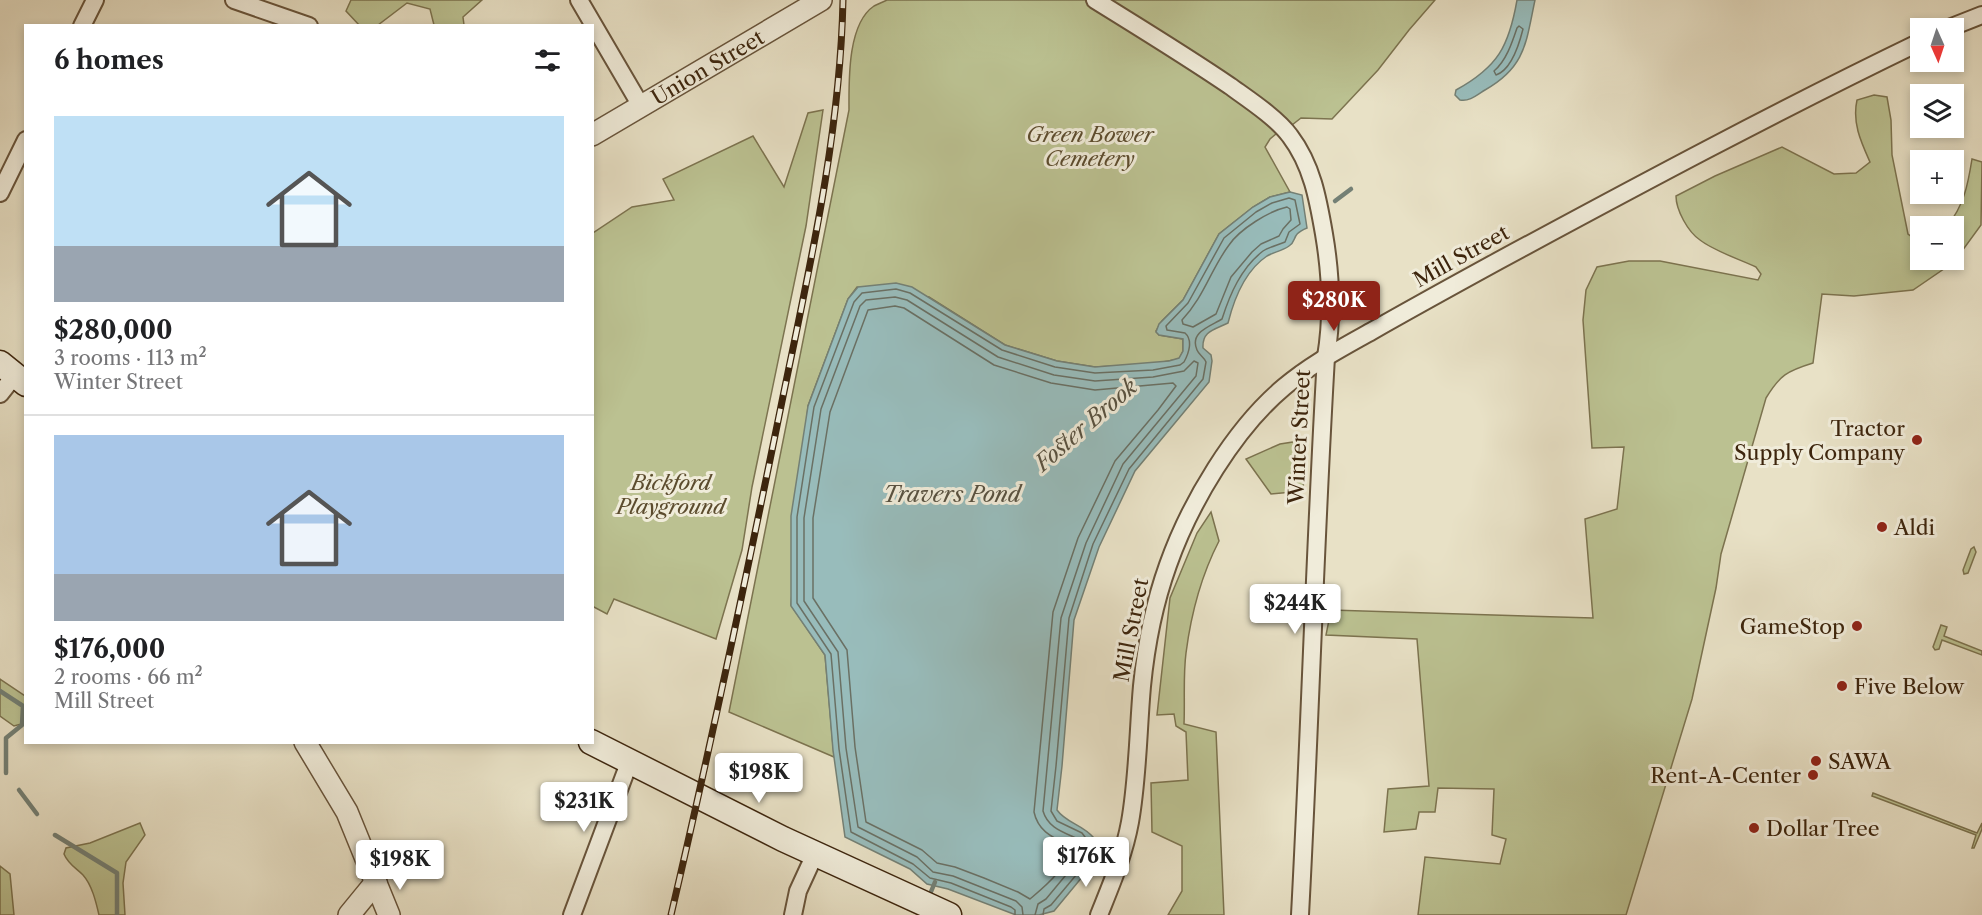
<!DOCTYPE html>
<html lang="en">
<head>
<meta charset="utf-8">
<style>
	:root { --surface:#fff; --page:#f2f2f2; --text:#202124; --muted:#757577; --line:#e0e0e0; --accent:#8f2418 }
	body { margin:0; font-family:"Libre Caslon Text",serif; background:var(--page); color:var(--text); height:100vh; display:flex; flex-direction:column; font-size:22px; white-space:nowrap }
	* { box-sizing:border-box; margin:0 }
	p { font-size:20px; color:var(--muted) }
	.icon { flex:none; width:33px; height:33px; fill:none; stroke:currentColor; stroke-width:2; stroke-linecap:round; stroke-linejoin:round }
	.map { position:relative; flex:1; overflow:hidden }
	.panel { position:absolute; left:24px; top:24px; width:570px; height:720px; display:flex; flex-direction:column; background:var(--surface); border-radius:0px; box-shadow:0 3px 9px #0003 }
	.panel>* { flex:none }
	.needle { width:39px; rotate:177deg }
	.fabs { position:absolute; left:1910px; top:18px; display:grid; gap:12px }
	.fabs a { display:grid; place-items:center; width:54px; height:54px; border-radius:0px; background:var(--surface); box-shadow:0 3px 9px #0003; font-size:30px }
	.price { position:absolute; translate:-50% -51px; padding:0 14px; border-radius:6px; background:#fff; color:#222; font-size:20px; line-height:39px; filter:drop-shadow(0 2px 3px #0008) }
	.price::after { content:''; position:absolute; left:50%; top:36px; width:18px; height:14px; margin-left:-9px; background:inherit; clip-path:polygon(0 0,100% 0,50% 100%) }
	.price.current { background:var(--accent); color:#fff }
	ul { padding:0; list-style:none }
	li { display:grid; align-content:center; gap:12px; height:318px; padding:0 30px }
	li+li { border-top:2px solid var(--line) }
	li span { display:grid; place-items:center; height:186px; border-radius:0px; color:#555 }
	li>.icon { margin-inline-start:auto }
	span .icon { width:108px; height:108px; fill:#fffc; stroke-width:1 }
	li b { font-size:26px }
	h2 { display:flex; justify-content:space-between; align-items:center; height:72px; padding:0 30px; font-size:26px }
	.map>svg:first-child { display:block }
	.green { fill:#bbc191; stroke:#7c734f; stroke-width:1.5 }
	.water { fill:#98bcbb; stroke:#748075; stroke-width:1.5 }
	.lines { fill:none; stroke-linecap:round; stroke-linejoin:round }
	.shore { stroke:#6a7064; stroke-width:1.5 }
	.stream { stroke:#748075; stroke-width:4.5 }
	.minor-casing { stroke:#68543b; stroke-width:20 }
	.tertiary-casing { stroke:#68543b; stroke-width:24 }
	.secondary-casing { stroke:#3d250d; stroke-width:27 }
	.minor { stroke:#f0ecda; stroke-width:16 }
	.tertiary { stroke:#f0ecda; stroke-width:21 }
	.secondary { stroke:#f0ecda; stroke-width:24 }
	.rail-casing { stroke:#3d250d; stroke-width:7 }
	.rail { stroke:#f0ecda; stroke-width:4.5; stroke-dasharray:14; stroke-linecap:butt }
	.poi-dot { fill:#8f2418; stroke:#f0ecda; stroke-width:2 }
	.labels { text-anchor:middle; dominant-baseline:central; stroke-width:6; stroke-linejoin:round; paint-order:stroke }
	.street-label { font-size:21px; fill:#3d250d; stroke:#f0ecda }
	.park-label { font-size:21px; font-style:italic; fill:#5c4c2e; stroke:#f0ecda }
	.poi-label { font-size:21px; fill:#3d250d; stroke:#f0ecda; text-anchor:start }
	.water-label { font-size:22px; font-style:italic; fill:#585241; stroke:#f0ecda }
</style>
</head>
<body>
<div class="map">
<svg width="1982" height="915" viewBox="0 0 1982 915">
	<rect width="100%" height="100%" fill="#e8e1c6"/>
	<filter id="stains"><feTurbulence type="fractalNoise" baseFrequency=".00333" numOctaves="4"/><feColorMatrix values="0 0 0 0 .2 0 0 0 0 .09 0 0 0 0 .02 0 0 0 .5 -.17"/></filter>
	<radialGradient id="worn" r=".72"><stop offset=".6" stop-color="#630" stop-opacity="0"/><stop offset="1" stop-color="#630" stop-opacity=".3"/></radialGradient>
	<g class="green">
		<polygon points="351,0 482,0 463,17 464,25 434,25 430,9 407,3 378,25 360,26 346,11"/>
		<path d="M887,0H1435L1409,30L1378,70L1332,119L1301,118L1292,125L1288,124L1270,139L1265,147L1290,192L1270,197L1253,207L1219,234L1183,300L1162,321L1156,331L1159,335L1183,339V351L1179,359L1152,364L1095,367L1057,361L1005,345L929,297L857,287L848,299L808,406L791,605L825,655L834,757L729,712L849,110C849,82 847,24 874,6C878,4 883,2 887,0Z"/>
		<path d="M1874,95L1887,97L1891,120L1892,155L1908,234L1920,243V260H1953V226H1947C1964,206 1968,184 1972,159L1982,162L1981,225L1954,262L1913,290L1854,296L1822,294L1813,363C1787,371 1780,375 1766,398L1721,554L1716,588L1692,699L1626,915H1418L1425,857L1500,864L1506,839L1492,835L1494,789L1438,788L1435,812H1419L1416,829L1384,832L1388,789L1429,786L1417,639L1326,635L1331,610L1593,618L1585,519L1617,509L1624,447L1592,448L1583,320L1586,290L1597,267L1629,261H1660L1758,280L1761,274L1756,267C1739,259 1714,251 1700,240C1688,232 1676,210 1676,196L1715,176L1782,147L1834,174L1856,173L1870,162C1861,142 1852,123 1857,100Z"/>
		<polygon points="823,110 806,226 752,487 742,550 716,639 614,599 607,614 592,606 593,233 632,207 674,200 663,179 753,136 784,187 808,113"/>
		<polygon points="1306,440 1303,491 1271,494 1246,459 1280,444"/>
		<path d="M1211,512L1219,541C1201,576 1191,614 1186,653C1183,676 1185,701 1184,724L1216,732L1224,915H1168L1182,891V846L1152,832L1151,783L1188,780L1186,732L1176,726L1174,714L1157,715L1170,598L1197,533Z"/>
		<polygon points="1974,547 1976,552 1968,573 1964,574 1963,570 1971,549"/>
		<polygon points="1941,625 1947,627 1944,636 1982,651 1982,655 1942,640 1939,649 1935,650 1933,647"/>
		<polygon points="0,679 25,696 25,723 14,726 0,716"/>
		<polygon points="1873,793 1977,833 1982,823 1982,829 1974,848 1972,848 1976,835 1872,796"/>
		<path d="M140,823L145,835L126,862L123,883L125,915H99C96,902 92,885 83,875C76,868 68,864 64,854L66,848L90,843Z"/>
		<polygon points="0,866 10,874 14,915 0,915"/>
	</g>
	<g class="water">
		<path d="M1517,0H1535C1526,42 1526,67 1485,90C1477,95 1469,102 1460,100L1455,95L1456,90C1498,67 1509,46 1517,0Z"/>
		<path d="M1290,192L1302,195L1307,228C1290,235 1298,240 1289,246C1282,251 1274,252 1267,256C1246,270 1234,299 1228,323C1214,330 1202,331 1203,348L1211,355L1212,361L1209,382L1135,471L1099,547L1074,620L1062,766L1057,810C1066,823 1082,824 1094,838L1088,870L1054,911L1039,915H1016L948,889L927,884L910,869L845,837L833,750L825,655L791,606V516L808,406L848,299L858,287L896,283L912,287L1005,345L1057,361L1095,367L1169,361L1179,358L1183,351V339L1159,335L1156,332L1159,324L1183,300L1219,234L1253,207L1270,197Z"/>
	</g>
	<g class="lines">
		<g class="shore">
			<path d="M1519,26L1523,29C1519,45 1511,70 1496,75L1494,71C1506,61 1512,43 1517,28Z"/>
			<path d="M1287,207L1290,209L1291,220L1283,229L1279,236L1261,244L1252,252L1231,277L1216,314L1193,327L1183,324L1182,320C1204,297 1211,269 1229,245C1240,229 1269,211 1287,207Z"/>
			<path d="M895,306L904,308L994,365L1051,383L1095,390L1173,383L1176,386L1158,410L1115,461L1078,538L1053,612L1034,812C1038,831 1052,837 1068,845C1073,864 1043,888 1030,899L1018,892L984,878L955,867L937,863L922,850L866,822L855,747L847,650L813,598V518L830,412L868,310Z"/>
			<path d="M1015,915V910L1011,907L951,883L930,878L913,864L851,832L839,749L831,654L797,603V517L814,407L854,302L862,293L896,289L910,293L1002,350L1055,367L1095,373L1153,370L1180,365L1184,362C1189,353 1193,340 1185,333L1167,330L1166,326L1188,303L1224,238L1256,212L1272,203L1289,198L1295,200L1300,224L1289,232L1285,242C1278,245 1269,247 1263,251C1241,268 1230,294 1222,319C1211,326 1189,332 1197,350C1199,355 1204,357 1206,362L1203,379L1129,469L1093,544L1069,618L1056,766L1051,811L1057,821L1082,833L1088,841L1082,868L1051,905L1044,909L1043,915"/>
			<path d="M1023,915L1022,907L1016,901L953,876L933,872L917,857L858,827L846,748L838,652L804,601V518L821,409L860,306L866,300L895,297L907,300L998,357L1054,375L1095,381L1153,377L1184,371L1194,361L1198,363L1196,376L1123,464L1086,543L1061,618L1043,811C1048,828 1063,832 1078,839L1080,843L1075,864L1046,899L1038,904L1035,915"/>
		</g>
		<g class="stream">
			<polyline points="1335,201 1351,189"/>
			<polyline points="0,691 23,706 22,725 6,738 6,773"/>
			<polyline points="19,790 37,814"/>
			<polyline points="55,835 117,873 117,915"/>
			<polyline points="928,899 935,882"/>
		</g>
		<defs>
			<g id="minor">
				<polyline points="234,0 309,26"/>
				<polyline points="579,0 641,106"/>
				<path d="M1095,0C1140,28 1186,56 1230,86C1248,99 1277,118 1290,136C1312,165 1318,199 1324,234C1331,275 1333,315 1326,357C1315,543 1310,729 1300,915"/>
				<polyline points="82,26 95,0"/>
				<polyline points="1949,28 1982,15"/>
				<polyline points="0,193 26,140"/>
				<polyline points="0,394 15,375"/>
				<polyline points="572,915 629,763"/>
				<polyline points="793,915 798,891 815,854"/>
				<path d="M1099,915C1111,885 1124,855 1130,822C1138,777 1138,731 1142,686C1146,645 1154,604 1168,565C1190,503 1234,429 1284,387C1311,364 1342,348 1372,331C1414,307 1456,284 1498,261C1637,186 1777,111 1920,42"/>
			</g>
			<g id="tertiary">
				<path id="s1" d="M592,135L821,0"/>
				<polyline points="305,742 347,812 389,915"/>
				<polyline points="349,915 376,882"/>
			</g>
			<g id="secondary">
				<polyline points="0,363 26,384"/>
				<polyline points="591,742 783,839 949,915"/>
			</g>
		</defs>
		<use href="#minor" class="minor-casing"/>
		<use href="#tertiary" class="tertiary-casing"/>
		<use href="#secondary" class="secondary-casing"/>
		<use href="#minor" class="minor"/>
		<use href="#tertiary" class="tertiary"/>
		<use href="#secondary" class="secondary"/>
		<defs>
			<path id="rail" d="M671,915C710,749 745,583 779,416C807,278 840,141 843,0"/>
		</defs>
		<use href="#rail" class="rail-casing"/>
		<use href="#rail" class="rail"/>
	</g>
	<g class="poi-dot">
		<circle cx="1917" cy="440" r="6"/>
		<circle cx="1882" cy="527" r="6"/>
		<circle cx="1857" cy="626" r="6"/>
		<circle cx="1842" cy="686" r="6"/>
		<circle cx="1816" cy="761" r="6"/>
		<circle cx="1813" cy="775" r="6"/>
		<circle cx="1754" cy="828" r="6"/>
	</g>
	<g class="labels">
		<g class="street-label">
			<text stroke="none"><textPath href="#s1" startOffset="134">Union Street</textPath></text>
			<text transform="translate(1461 256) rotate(-29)">Mill Street</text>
			<text transform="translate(1299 437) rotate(-87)">Winter Street</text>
			<text transform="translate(1131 630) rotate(-79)">Mill Street</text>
		</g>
		<g class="park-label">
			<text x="1090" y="134">Green Bower<tspan x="1090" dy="24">Cemetery</tspan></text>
			<text x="671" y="482">Bickford<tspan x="671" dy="24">Playground</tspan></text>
		</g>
		<g class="poi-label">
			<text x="1905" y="428" text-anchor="end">Tractor<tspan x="1905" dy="24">Supply Company</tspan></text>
			<text x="1894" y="527">Aldi</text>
			<text x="1845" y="626" text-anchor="end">GameStop</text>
			<text x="1854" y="686">Five Below</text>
			<text x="1828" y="761">SAWA</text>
			<text x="1801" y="775" text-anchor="end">Rent-A-Center</text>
			<text x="1766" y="828">Dollar Tree</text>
		</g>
		<g class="water-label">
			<text transform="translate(1086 425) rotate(-41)">Foster Brook</text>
			<text x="952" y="494">Travers Pond</text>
		</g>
	</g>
	<rect width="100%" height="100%" filter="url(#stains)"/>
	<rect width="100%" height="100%" fill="url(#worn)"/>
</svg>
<div class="fabs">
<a><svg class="needle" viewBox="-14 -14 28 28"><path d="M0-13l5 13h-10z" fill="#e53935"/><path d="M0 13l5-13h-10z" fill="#757577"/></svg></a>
<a><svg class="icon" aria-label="layers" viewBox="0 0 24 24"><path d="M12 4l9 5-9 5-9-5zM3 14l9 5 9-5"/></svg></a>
<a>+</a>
<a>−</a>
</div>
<b class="price current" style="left:1334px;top:332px">$280K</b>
<b class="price" style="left:1295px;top:635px">$244K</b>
<b class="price" style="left:759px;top:804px">$198K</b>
<b class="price" style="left:584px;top:833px">$231K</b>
<b class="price" style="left:1086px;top:888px">$176K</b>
<b class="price" style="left:400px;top:891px">$198K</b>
<section class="panel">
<h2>6 homes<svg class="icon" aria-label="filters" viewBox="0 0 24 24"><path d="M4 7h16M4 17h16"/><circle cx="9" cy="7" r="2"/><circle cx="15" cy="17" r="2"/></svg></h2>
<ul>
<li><span style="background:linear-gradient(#bfe0f5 70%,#9aa5b1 0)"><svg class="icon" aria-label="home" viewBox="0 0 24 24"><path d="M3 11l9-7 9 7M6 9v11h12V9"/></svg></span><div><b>$280,000</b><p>3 rooms · 113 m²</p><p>Winter Street</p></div></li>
<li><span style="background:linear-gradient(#a9c7e8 75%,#9aa5b1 0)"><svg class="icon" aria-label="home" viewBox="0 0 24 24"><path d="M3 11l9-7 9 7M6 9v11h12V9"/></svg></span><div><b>$176,000</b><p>2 rooms · 66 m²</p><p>Mill Street</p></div></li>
</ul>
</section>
</div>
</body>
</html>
